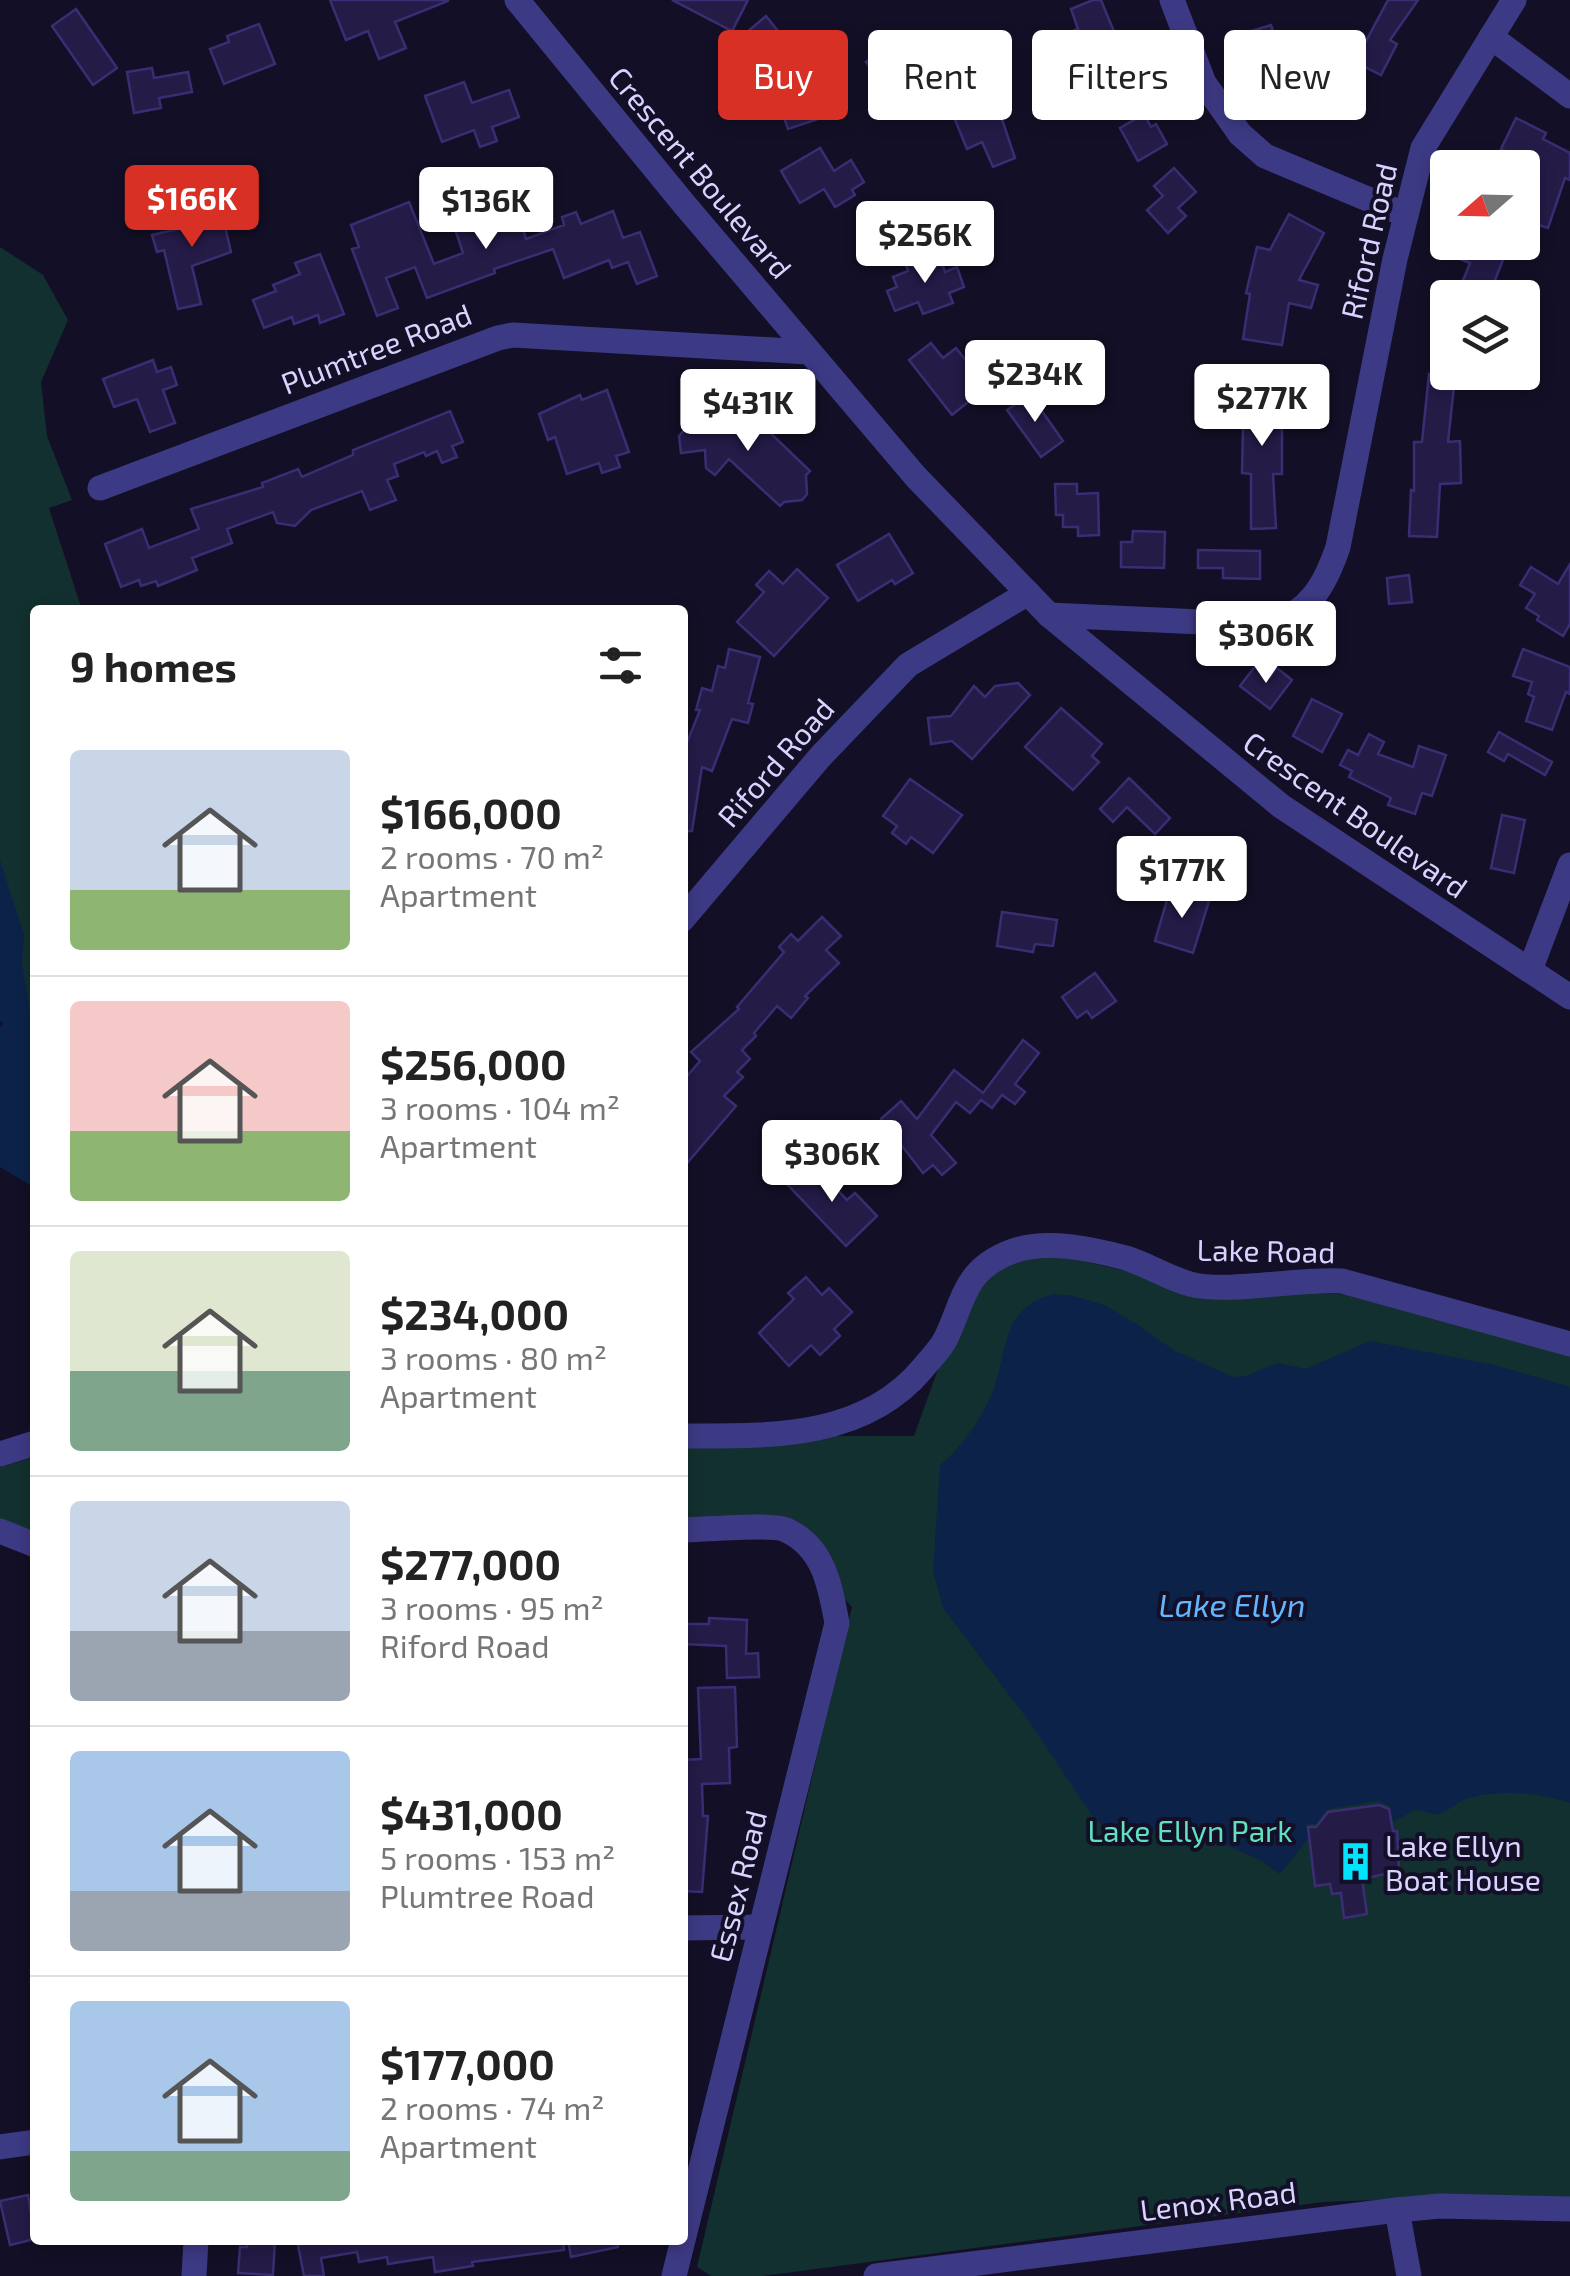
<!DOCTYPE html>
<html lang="en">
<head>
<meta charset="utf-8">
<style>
	:root { --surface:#fff; --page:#f2f2f2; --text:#222; --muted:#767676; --line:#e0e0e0; --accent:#d93025 }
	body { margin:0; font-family:"Exo 2",sans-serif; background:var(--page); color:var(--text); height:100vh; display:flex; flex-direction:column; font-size:38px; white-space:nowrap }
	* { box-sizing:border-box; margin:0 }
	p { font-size:32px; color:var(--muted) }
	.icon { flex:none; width:55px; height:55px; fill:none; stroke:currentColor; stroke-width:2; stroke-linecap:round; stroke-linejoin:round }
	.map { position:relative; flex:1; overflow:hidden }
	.sheet { position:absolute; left:30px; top:605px; width:658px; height:1640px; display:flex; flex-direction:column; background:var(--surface); border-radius:10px; box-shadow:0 5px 15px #0003 }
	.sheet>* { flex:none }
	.hud { position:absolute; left:718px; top:30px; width:702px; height:90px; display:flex; gap:20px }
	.needle { width:65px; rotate:250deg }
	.controls { position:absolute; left:1430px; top:150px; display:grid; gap:20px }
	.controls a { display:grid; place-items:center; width:110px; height:110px; border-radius:10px; background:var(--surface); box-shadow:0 5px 15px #0003; font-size:50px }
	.price { position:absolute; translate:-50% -85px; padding:0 22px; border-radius:10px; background:#fff; color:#222; font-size:32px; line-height:65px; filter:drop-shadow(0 2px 5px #0008) }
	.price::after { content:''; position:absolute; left:50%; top:60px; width:30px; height:22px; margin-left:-15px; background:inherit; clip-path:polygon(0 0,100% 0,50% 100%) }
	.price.selected { background:var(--accent); color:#fff }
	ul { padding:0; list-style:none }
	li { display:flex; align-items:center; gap:30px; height:250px; padding:0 40px }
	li+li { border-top:2px solid var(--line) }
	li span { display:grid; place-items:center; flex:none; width:280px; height:200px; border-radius:10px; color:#555 }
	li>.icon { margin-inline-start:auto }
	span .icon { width:120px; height:120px; fill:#fffc; stroke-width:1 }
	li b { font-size:42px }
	h2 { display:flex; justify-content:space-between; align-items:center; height:120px; padding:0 40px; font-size:42px }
	.chip { padding:0 35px; border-radius:10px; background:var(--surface); box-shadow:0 5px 15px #0003; font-size:35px; line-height:90px }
	.chip.selected { background:var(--accent); color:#fff }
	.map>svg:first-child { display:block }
	.green { fill:#12302f }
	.water { fill:#0c2248 }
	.building { fill:#241b47; stroke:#3b2d73; stroke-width:2.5 }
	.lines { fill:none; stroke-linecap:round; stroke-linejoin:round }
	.minor { stroke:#3d3a85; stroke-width:25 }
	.labels { text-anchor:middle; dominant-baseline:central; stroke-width:8; stroke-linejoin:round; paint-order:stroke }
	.street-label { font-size:30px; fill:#d9d4ff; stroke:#130f26 }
	.park-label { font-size:30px; fill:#5fe0c0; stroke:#130f26 }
	.poi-label { font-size:30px; fill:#d9d4ff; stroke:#130f26; text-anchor:start }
	.water-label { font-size:32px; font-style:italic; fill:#62b6ff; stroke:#130f26 }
</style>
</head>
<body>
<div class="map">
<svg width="1570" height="2276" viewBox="0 0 1570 2276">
	<rect width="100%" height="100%" fill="#130f26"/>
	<g class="green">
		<polygon points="0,247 43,275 68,320 41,382 47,436 72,500 49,508 82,610 35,610 35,1070 0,904"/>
		<polygon points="1034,1256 1076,1259 1198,1289 1364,1295 1570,1351 1570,2200 1435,2198 1323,2202 763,2276 711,2276 697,2267 852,1607 813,1564 777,1536 683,1538 682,1436 914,1436 937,1372 971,1300 987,1278 1009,1264"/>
		<polygon points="35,1457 35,1533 0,1520 0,1467"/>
	</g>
	<g class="water">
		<polygon points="0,860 24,935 22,963 30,1014 35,1016 35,1188 0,1167 0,1027 3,1024 0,1020"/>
		<path d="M1053,1294L1074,1296L1104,1305L1135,1323L1175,1351L1234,1377L1246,1376L1277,1363L1306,1369L1370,1341L1495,1365L1570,1387V1803C1539,1792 1498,1789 1466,1799C1456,1802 1448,1812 1438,1814C1432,1815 1423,1810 1415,1810L1393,1822L1390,1806L1378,1801L1328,1809L1316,1824H1307L1309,1838L1280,1874L1260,1860L1186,1828L1170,1827L1127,1836L1101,1825L1091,1814L1026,1717L943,1608L933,1571L940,1465C961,1449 985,1414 994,1388C1009,1345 1001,1310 1053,1294Z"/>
	</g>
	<g class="building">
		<polygon points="330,0 448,0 448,1 395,22 406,48 379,59 368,31 346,40"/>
		<polygon points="672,0 748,0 732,31"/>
		<polygon points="1093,0 1101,0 1136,85 1092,103 1088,94 1079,97 1073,82 1081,79 1076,67 1085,63 1073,31 1078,29 1071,9"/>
		<polygon points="1388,0 1418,0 1390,40 1397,44 1381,75 1345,57 1356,36 1366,41"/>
		<polygon points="76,9 117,68 93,85 52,26"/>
		<polygon points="766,16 794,51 766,74 738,40"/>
		<polygon points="259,24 275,64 224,84 210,49 229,42 227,36"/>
		<polygon points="1271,25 1280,51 1257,59 1248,32"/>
		<polygon points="890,44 903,61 879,79 866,62"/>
		<polygon points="152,68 154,78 188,72 192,92 159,98 161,108 134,113 127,72"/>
		<polygon points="803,76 809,95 821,90 830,115 788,129 773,86"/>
		<polygon points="464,82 472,103 509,90 519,117 492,127 497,141 480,147 474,130 442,142 425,96"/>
		<polygon points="978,93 984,107 996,101 1015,158 993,167 982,142 967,149 949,105"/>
		<polygon points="1144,114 1151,127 1156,124 1167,144 1138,161 1120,128"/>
		<polygon points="1516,118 1546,133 1543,139 1570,153 1570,180 1565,178 1548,228 1522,220 1522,160 1501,149"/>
		<polygon points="820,148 834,171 851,160 864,182 852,190 855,195 835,207 824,189 800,203 781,171"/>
		<polygon points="1174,168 1196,192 1178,208 1186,216 1168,233 1147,210 1163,196 1154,186"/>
		<polygon points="409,202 434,264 463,253 452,220 471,214 478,237 521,222 526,239 564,225 562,217 576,212 581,224 613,211 623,238 640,232 657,276 637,284 628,262 612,268 609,260 564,278 553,249 494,269 495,273 427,298 415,267 386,278 398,308 377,316 352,249 359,247 351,225"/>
		<polygon points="212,203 216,219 223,218 231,252 192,266 201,304 178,309 164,250 157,252 152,235 178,229 176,220 194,216 192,208"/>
		<polygon points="1289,214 1324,233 1299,280 1318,285 1311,308 1289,303 1282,345 1243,339 1250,294 1246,293 1257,247 1270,250"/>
		<polygon points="1467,242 1510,242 1488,298 1456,298 1470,263 1460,259"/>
		<polygon points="320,254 344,314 320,323 318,315 294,324 292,317 264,328 253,300 276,291 273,285 300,274 295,263"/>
		<polygon points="940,258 945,272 957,267 964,287 949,293 953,303 923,314 918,302 895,311 887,291 897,287 893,277 908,271 906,265"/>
		<polygon points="931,343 943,358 956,348 987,387 952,415 909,360"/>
		<polygon points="153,360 157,372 171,367 177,385 163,390 175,423 150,432 137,399 114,407 103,379"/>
		<polygon points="1053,363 1065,382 1045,395 1033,376"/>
		<polygon points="1429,374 1455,377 1448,442 1460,441 1461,483 1440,484 1437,537 1409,536 1411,490 1414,491 1414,442 1422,442"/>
		<polygon points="1276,380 1282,428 1282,474 1273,474 1276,528 1251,529 1251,474 1242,473 1243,427 1246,427 1242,384"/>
		<polygon points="607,390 629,452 616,456 620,467 602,473 599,463 567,474 555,437 548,440 539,414 580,395 582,400"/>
		<polygon points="1030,394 1063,441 1041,457 1007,410"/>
		<polygon points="450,411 463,442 452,446 457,457 442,463 437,451 426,456 424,452 394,464 398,476 387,480 396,500 370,510 362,491 311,510 295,526 277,523 273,512 227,529 232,543 192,558 197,570 158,586 156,581 141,586 139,580 121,587 105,544 142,529 149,548 199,529 191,509 263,487 262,483 298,469 302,477 353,455 353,450"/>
		<polygon points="760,412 762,425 810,471 806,475 807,494 802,500 784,502 780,506 729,459 715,475 706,468 705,450 681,453 679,436 688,426 687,420"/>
		<polygon points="1055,484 1077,484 1077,494 1098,493 1099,535 1078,536 1078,527 1063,527 1063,515 1056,515"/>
		<polygon points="1133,531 1165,532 1164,568 1121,567 1121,542 1132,542"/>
		<polygon points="889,534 913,573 895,584 892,580 858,601 837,565"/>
		<polygon points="1198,550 1260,551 1260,579 1223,578 1223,568 1198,568"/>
		<polygon points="1570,564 1570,624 1563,636 1537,620 1539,616 1526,608 1535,594 1520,585 1531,567 1558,584"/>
		<polygon points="797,569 828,598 774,656 737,622 764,592 756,585 769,571 783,584"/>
		<polygon points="1409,575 1412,602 1389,604 1387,578"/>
		<polygon points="729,649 760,657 748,703 753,704 748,723 732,719 712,771 702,767 692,831 682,831 682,755 700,710 696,710 702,688 712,691 718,666 725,668"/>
		<polygon points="1523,649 1570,667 1570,694 1566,692 1552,730 1526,721 1534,697 1528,694 1532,682 1513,676"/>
		<polygon points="1256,665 1270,677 1277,668 1292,680 1270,709 1240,686"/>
		<polygon points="1018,683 1030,695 972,759 952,741 931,744 928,718 951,716 974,686 985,697 995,686"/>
		<polygon points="1312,699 1342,714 1322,752 1293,736"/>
		<polygon points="1061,708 1102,744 1092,756 1099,762 1073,790 1025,747"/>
		<polygon points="1499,732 1552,762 1545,775 1508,754 1504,761 1488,752"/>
		<polygon points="1369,734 1384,742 1378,754 1413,767 1419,746 1446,755 1432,796 1422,793 1415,814 1388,805 1391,798 1349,777 1352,771 1340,765 1348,750 1358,755"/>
		<polygon points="1129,778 1170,818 1155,834 1127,807 1113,822 1100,809"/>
		<polygon points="910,779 962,815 933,853 911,837 906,844 892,833 897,826 883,816"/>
		<polygon points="1502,815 1525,820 1514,873 1491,868"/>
		<polygon points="1170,890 1209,901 1193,953 1155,941"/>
		<polygon points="1002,912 1057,920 1053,946 1035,944 1033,952 997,946"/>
		<polygon points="822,917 841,936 826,950 839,963 805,996 808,998 791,1018 777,1006 754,1033 756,1036 742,1050 750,1059 737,1072 743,1077 724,1096 736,1106 682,1169 682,1082 700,1061 691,1052 739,1009 737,1007 784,952 779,947 791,934 798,941"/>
		<polygon points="1095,973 1116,1001 1092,1018 1087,1011 1077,1018 1062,997"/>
		<polygon points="1023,1040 1039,1053 1015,1084 1025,1092 1015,1104 1002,1095 992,1108 981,1100 970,1113 956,1102 931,1135 956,1163 942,1175 933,1165 923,1173 881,1119 901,1101 917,1119 954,1070 983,1093"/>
		<polygon points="804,1166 815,1178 821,1172 847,1200 855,1193 877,1216 846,1246 786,1183"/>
		<polygon points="806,1277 822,1295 829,1288 852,1312 834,1329 840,1336 820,1355 811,1345 789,1366 759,1333 794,1299 788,1293"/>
		<polygon points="709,1618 747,1620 746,1654 758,1653 759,1677 727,1678 726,1646 682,1644 682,1624 709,1624"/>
		<polygon points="735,1687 737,1747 729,1748 730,1783 702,1784 703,1816 708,1816 702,1892 682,1891 682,1760 701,1759 698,1688"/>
		<polygon points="1379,1805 1389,1809 1393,1831 1397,1831 1399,1871 1362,1879 1367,1914 1344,1918 1341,1893 1332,1894 1330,1884 1315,1886 1308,1827 1316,1827 1328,1812"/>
		<polygon points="28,2195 35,2239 10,2245 0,2201"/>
		<polygon points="247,2240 275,2240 273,2275 238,2273 240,2247 247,2247"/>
		<polygon points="297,2240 563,2240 564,2250 472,2262 473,2266 435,2272 433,2257 388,2264 387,2257 359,2262 357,2252 321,2258 324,2276 304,2276"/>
		<polygon points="568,2240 617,2240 618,2247 571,2257"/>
	</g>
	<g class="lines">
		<g class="minor">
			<polyline points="517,0 684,204 916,477 1049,615 1281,806 1570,997"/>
			<polyline points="1172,0 1204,83 1240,134 1265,156 1406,215"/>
			<polyline points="1491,37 1570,96"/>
			<polyline points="100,488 498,338 513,335 808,352"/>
			<path d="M1049,615L1266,625C1309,615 1325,585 1338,547L1395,259L1423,148L1514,0"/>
			<polyline points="682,920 820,757 908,665 1028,593"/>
			<polyline points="1530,970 1570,865"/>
			<path d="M682,1436C768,1436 863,1440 923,1368C931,1358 941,1349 946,1338C965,1298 964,1269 1013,1251C1047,1239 1092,1249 1126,1258C1148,1265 1168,1278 1190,1284C1227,1294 1298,1278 1342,1281L1570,1344"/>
			<polyline points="0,1454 35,1443"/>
			<polyline points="0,1531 35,1545"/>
			<polyline points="682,1928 759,1927"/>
			<polyline points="0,2147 35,2142"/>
			<polyline points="1397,2210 1409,2276"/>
			<polyline points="194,2276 196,2240"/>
			<path d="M674,2276L837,1623C830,1586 824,1547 786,1530C772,1523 702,1530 682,1530"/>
			<polyline points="876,2276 1397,2210 1440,2206 1570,2209"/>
		</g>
	</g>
	<defs>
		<symbol id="building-bare" viewBox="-9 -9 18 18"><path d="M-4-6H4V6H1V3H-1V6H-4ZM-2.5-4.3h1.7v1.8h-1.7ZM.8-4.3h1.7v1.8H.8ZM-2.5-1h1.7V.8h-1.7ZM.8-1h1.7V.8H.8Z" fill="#00e5ff" stroke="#130f26" stroke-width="2.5" paint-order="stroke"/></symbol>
	</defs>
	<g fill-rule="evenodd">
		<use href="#building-bare" x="1328" y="1834" width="55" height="55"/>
	</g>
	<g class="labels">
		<g class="street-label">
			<text transform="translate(701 172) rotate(50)">Crescent Boulevard</text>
			<text transform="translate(1368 241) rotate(-77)">Riford Road</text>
			<text transform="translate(376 348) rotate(-21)">Plumtree Road</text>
			<text transform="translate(775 762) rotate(-49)">Riford Road</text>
			<text transform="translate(1356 814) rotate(35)">Crescent Boulevard</text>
			<text transform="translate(1266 1250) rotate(1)">Lake Road</text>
			<text transform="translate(737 1886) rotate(-76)">Essex Road</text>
			<text transform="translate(1218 2200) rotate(-7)">Lenox Road</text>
		</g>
		<g class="park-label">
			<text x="1190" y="1830">Lake Ellyn Park</text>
		</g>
		<g class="poi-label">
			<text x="1385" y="1845">Lake Ellyn<tspan x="1385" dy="34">Boat House</tspan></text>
		</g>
		<g class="water-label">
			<text x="1232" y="1604">Lake Ellyn</text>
		</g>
	</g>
</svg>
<div class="controls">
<a><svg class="needle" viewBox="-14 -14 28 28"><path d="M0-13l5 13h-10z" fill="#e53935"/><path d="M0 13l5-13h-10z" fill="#767676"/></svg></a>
<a><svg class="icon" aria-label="layers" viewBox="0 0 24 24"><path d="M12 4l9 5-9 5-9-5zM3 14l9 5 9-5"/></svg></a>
</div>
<b class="price selected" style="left:192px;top:250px">$166K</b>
<b class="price" style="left:486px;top:252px">$136K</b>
<b class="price" style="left:925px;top:286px">$256K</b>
<b class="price" style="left:1035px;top:425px">$234K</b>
<b class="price" style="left:1262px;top:449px">$277K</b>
<b class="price" style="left:748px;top:454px">$431K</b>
<b class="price" style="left:1266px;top:686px">$306K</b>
<b class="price" style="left:1182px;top:921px">$177K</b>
<b class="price" style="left:832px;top:1205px">$306K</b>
<div class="hud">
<a class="chip selected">Buy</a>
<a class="chip">Rent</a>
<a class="chip">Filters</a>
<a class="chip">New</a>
</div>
<section class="sheet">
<h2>9 homes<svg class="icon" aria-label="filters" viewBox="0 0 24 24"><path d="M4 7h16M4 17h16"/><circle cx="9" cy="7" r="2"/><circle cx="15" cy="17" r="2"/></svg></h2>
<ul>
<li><span style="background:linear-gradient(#c9d6e8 70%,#8fb573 0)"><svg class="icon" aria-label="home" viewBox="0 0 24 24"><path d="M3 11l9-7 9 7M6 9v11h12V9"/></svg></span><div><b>$166,000</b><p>2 rooms · 70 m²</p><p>Apartment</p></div></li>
<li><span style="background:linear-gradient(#f6c9c9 65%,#8fb573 0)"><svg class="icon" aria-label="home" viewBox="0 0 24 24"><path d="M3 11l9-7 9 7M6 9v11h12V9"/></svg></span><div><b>$256,000</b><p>3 rooms · 104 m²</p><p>Apartment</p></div></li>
<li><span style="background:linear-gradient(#dfe7d0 60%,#7fa58c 0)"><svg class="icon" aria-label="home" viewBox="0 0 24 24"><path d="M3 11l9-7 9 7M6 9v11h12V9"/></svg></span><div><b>$234,000</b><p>3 rooms · 80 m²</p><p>Apartment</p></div></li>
<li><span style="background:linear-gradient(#c9d6e8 65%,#9aa5b1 0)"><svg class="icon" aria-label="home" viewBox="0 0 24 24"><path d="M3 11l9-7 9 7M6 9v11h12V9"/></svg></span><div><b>$277,000</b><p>3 rooms · 95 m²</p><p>Riford Road</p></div></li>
<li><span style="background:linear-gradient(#a9c7e8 70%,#9aa5b1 0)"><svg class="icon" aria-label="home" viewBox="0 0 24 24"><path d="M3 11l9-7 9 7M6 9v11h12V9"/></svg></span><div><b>$431,000</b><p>5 rooms · 153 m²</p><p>Plumtree Road</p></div></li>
<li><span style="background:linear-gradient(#a9c7e8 75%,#7fa58c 0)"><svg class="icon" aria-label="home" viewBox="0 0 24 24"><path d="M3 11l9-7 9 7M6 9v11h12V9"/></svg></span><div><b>$177,000</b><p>2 rooms · 74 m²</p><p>Apartment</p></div></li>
</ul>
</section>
</div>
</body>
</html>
